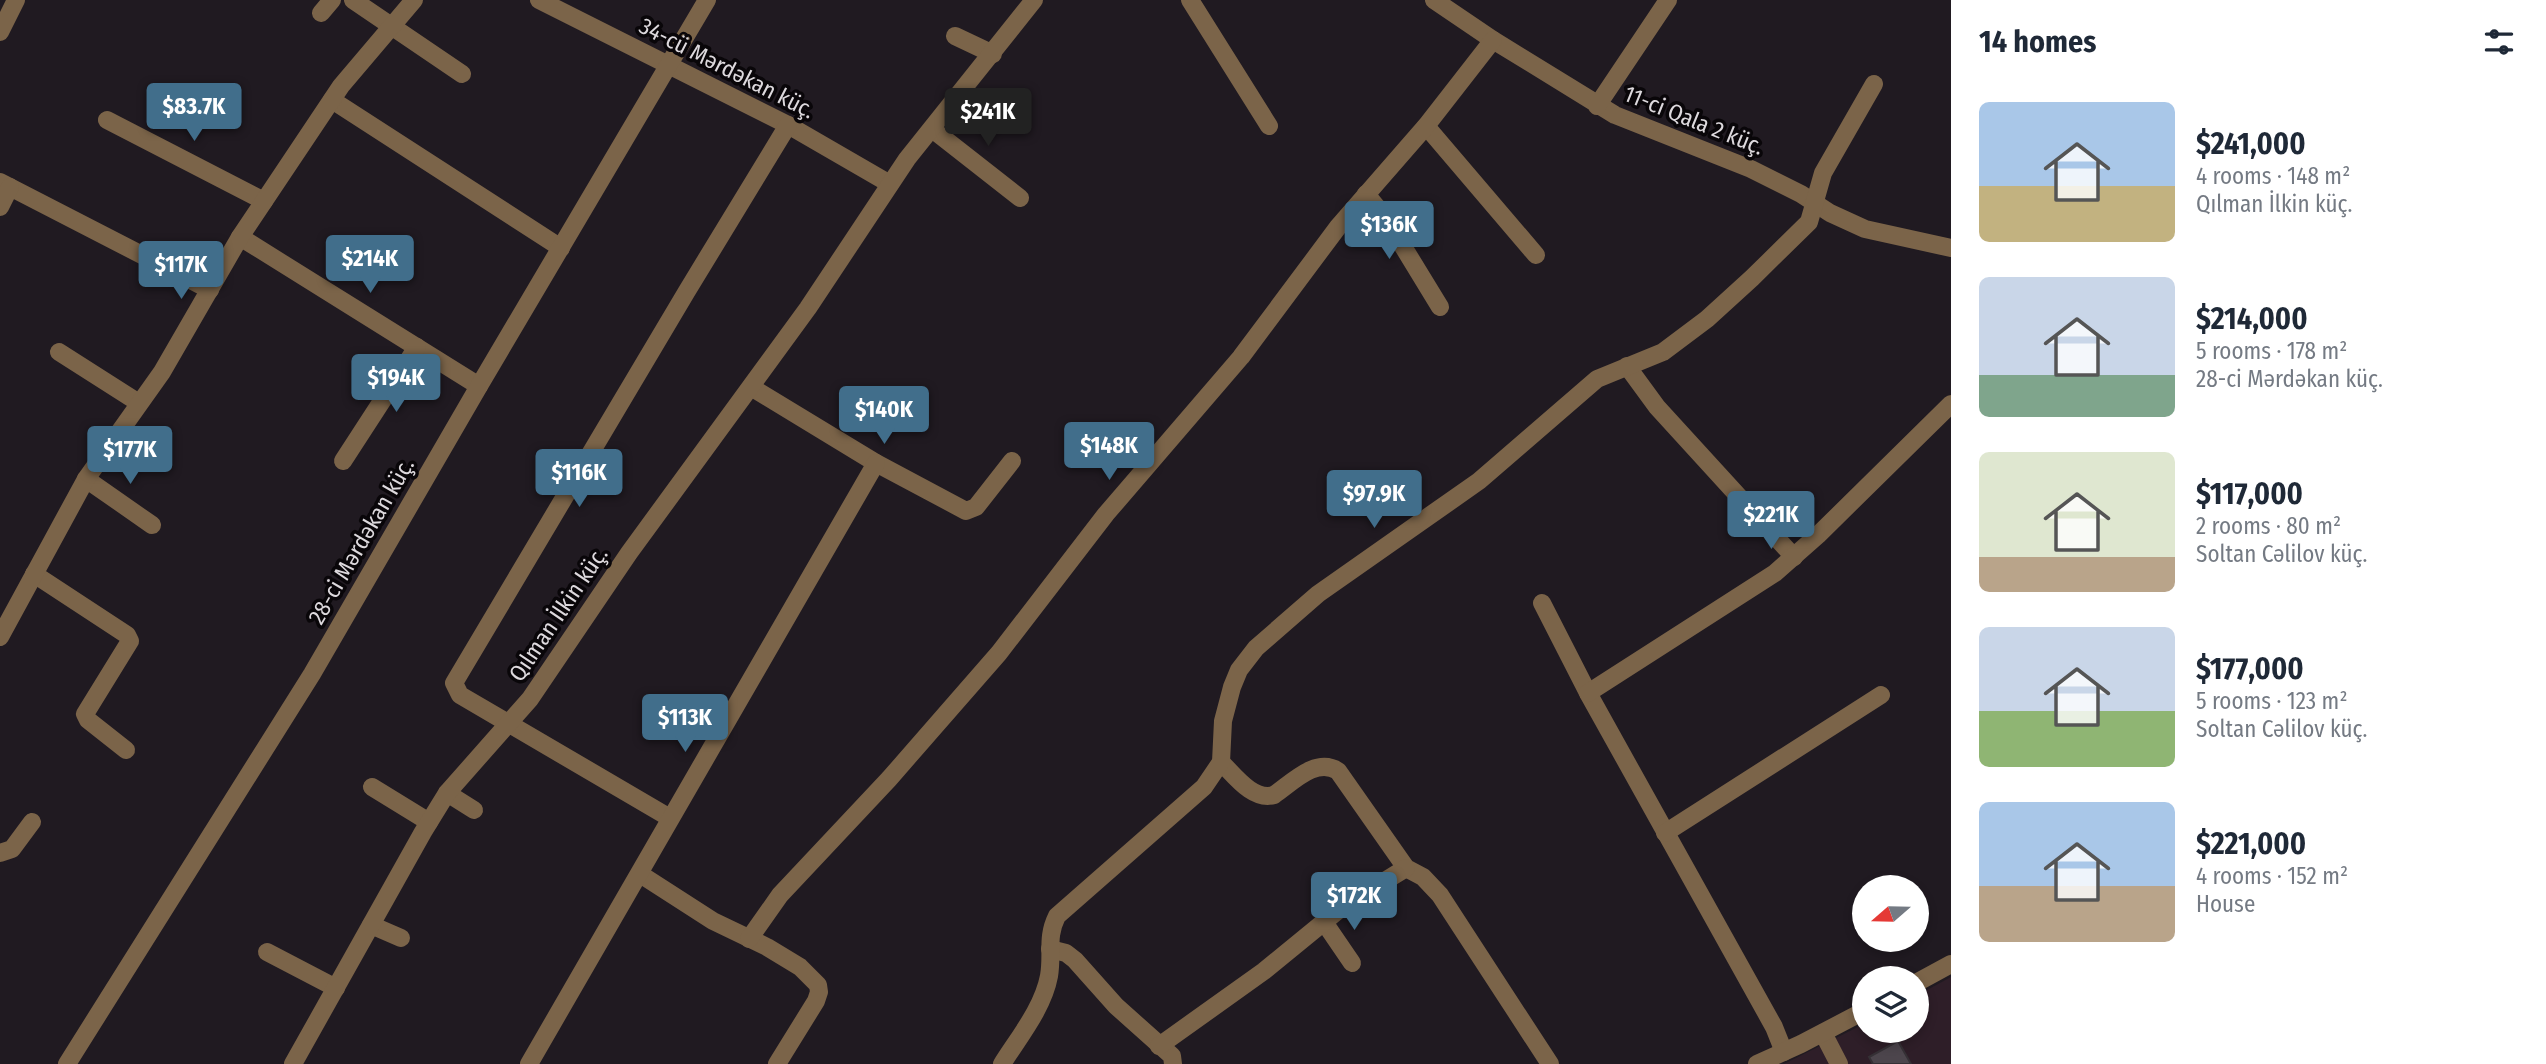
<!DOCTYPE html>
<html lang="en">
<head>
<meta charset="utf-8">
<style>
	:root { --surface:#fff; --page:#f2f2f3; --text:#1f2937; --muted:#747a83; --accent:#416e8b }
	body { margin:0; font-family:"Fira Sans Condensed",sans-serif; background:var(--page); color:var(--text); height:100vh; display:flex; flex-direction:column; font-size:26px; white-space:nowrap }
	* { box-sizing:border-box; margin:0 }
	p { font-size:23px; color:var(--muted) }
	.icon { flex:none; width:38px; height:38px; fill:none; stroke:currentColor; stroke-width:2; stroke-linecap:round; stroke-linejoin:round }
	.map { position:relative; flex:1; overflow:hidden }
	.panel { display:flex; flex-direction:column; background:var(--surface); width:595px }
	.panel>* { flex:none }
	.needle { width:46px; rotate:250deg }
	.fabs { position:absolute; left:1852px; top:875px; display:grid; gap:14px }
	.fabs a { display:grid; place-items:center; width:77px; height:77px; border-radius:50%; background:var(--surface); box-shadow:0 4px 10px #0003; font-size:35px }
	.price { position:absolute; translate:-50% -60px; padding:0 16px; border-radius:7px; background:var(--accent); color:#fff; font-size:23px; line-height:46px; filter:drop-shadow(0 2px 4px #0008) }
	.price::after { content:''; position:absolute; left:50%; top:42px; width:21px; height:16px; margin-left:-10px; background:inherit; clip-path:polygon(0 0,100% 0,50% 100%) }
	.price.active { background:#222; color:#fff }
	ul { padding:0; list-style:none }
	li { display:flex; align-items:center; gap:21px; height:175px; padding:0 28px }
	li span { display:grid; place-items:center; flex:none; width:196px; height:140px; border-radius:10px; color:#555 }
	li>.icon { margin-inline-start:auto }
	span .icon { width:84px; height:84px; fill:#fffc; stroke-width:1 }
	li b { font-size:30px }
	h2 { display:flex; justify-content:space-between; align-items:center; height:84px; padding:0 28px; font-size:30px }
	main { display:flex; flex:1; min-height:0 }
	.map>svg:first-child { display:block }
	.education { fill:#2e1e28 }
	.building { fill:#4c454c; stroke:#353035; stroke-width:2 }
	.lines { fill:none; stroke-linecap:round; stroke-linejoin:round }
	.minor { stroke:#7b6449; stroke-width:18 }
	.labels { text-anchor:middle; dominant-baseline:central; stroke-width:7; stroke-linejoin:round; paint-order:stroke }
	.street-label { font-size:23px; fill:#ddd9dd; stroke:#090609 }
</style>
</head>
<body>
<main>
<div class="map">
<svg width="1951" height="1064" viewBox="0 0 1951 1064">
	<rect width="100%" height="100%" fill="#201a21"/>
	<polygon class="education" points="1951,977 1951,1064 1784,1064 1864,1024 1864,1031 1916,1031 1916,996"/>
	<polygon class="building" points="1898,1041 1911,1064 1873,1064 1869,1057"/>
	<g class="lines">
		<g class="minor">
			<polyline points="353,0 462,74"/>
			<polyline points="539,0 788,125 890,184"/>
			<polyline points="1190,0 1269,126"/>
			<polyline points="1434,0 1493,40 1615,115 1751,169 1801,194 1830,213 1865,229 1951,248"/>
			<polyline points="321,13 332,0"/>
			<polyline points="0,32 16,0"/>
			<polyline points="955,36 993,54"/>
			<polyline points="332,100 561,248"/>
			<polyline points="1597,106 1668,0"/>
			<polyline points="107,120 264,201"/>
			<polyline points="1426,126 1536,255"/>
			<polyline points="932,129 1020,198"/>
			<polyline points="0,182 210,290"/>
			<polyline points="1366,194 1385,217 1440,307"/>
			<polyline points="0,207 10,187"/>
			<polyline points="240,237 479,386"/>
			<polyline points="59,352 139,403"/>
			<polyline points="1627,366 1657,407 1794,557"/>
			<polyline points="751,387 876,463 966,511 976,507 1012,461"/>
			<polyline points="343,461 417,347"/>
			<polyline points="86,479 152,525"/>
			<polyline points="34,574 127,635 130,641 85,714 88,720 126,750"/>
			<polyline points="1542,603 1588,693 1774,1027 1784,1052"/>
			<polyline points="0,637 86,479 162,372 240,237 341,86 414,0"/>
			<polyline points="1588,693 1775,573 1818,535 1951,404"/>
			<path d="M1221,762C1235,776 1253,801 1274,795C1293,782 1316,757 1338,771L1406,868L1423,877L1440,895L1550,1064"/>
			<polyline points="372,787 429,822"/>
			<polyline points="447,793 474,810"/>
			<polyline points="670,818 460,695 454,683 687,291 788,125"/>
			<polyline points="1665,833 1881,695"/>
			<polyline points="0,853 12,849 32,822"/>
			<polyline points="640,874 713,921 767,947 800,967 818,985 819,992 816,1001 777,1064"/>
			<polyline points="1324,922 1352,963"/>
			<polyline points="371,925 401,938"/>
			<polyline points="749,939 780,895 889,779 999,653 1106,514 1241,357 1338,227 1426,126 1493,40"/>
			<polyline points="1050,949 1066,953 1075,960 1116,1006 1172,1056 1173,1064"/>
			<polyline points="267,952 336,988"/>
			<polyline points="1916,983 1951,964"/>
			<polyline points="1823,1033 1839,1064"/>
			<polyline points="1159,1046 1264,971 1341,908 1406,868"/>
			<polyline points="67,1064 312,674 479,386 707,0"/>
			<polyline points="293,1064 423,832 447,793 530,699 629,553 808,308 907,159 1034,0"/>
			<polyline points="529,1064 876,463"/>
			<path d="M1002,1064C1019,1037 1043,1008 1049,976C1053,953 1046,938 1057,916L1204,787L1221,762L1223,721L1232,687L1239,670L1256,648L1318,594L1479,481L1597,379L1663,352L1707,319L1752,278L1809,222L1823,173L1874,84"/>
			<polyline points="1757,1064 1801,1044 1864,1011"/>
		</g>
	</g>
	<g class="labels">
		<g class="street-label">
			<text transform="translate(727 68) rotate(27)">34-cü Mərdəkan küç.</text>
			<text transform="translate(1694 120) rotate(22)">11-ci Qala 2 küç.</text>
			<text transform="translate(361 541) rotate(-60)">28-ci Mərdəkan küç.</text>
			<text transform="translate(558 614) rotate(-56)">Qılman İlkin küç.</text>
		</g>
	</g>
</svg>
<div class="fabs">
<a><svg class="needle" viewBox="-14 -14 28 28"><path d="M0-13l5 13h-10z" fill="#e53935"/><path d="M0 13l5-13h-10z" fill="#747a83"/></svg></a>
<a><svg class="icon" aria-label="layers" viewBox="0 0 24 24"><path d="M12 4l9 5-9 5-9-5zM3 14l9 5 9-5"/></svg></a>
</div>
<b class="price" style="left:194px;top:143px">$83.7K</b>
<b class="price active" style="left:988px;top:148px">$241K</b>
<b class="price" style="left:1389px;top:261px">$136K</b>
<b class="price" style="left:370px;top:295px">$214K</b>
<b class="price" style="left:181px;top:301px">$117K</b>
<b class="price" style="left:396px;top:414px">$194K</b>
<b class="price" style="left:884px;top:446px">$140K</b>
<b class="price" style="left:1109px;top:482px">$148K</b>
<b class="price" style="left:130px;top:486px">$177K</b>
<b class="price" style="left:579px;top:509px">$116K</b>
<b class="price" style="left:1374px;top:530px">$97.9K</b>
<b class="price" style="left:1771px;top:551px">$221K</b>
<b class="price" style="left:685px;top:754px">$113K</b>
<b class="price" style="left:1354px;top:932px">$172K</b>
</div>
<section class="panel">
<h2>14 homes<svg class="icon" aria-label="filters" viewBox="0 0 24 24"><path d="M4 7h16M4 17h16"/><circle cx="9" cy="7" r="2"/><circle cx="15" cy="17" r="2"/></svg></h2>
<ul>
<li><span style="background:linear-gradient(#a9c7e8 60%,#c2b280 0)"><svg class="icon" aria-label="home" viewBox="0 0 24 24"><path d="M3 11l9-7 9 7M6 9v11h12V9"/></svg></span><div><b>$241,000</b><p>4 rooms · 148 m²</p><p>Qılman İlkin küç.</p></div></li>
<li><span style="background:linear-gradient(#c9d6e8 70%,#7fa58c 0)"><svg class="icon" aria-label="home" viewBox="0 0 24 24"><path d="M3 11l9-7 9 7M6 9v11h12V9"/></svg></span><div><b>$214,000</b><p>5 rooms · 178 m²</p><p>28-ci Mərdəkan küç.</p></div></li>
<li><span style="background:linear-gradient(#dfe7d0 75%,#b9a48a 0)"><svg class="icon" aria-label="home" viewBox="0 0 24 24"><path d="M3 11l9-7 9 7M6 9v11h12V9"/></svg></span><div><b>$117,000</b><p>2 rooms · 80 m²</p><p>Soltan Cəlilov küç.</p></div></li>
<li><span style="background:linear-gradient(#c9d6e8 60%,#8fb573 0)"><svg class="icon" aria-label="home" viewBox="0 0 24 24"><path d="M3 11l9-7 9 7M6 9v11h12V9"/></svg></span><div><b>$177,000</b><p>5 rooms · 123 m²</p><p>Soltan Cəlilov küç.</p></div></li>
<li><span style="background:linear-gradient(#a9c7e8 60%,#b9a48a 0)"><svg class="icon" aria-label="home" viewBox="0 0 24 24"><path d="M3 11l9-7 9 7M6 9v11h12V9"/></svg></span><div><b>$221,000</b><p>4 rooms · 152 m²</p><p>House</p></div></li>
</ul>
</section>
</main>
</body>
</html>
